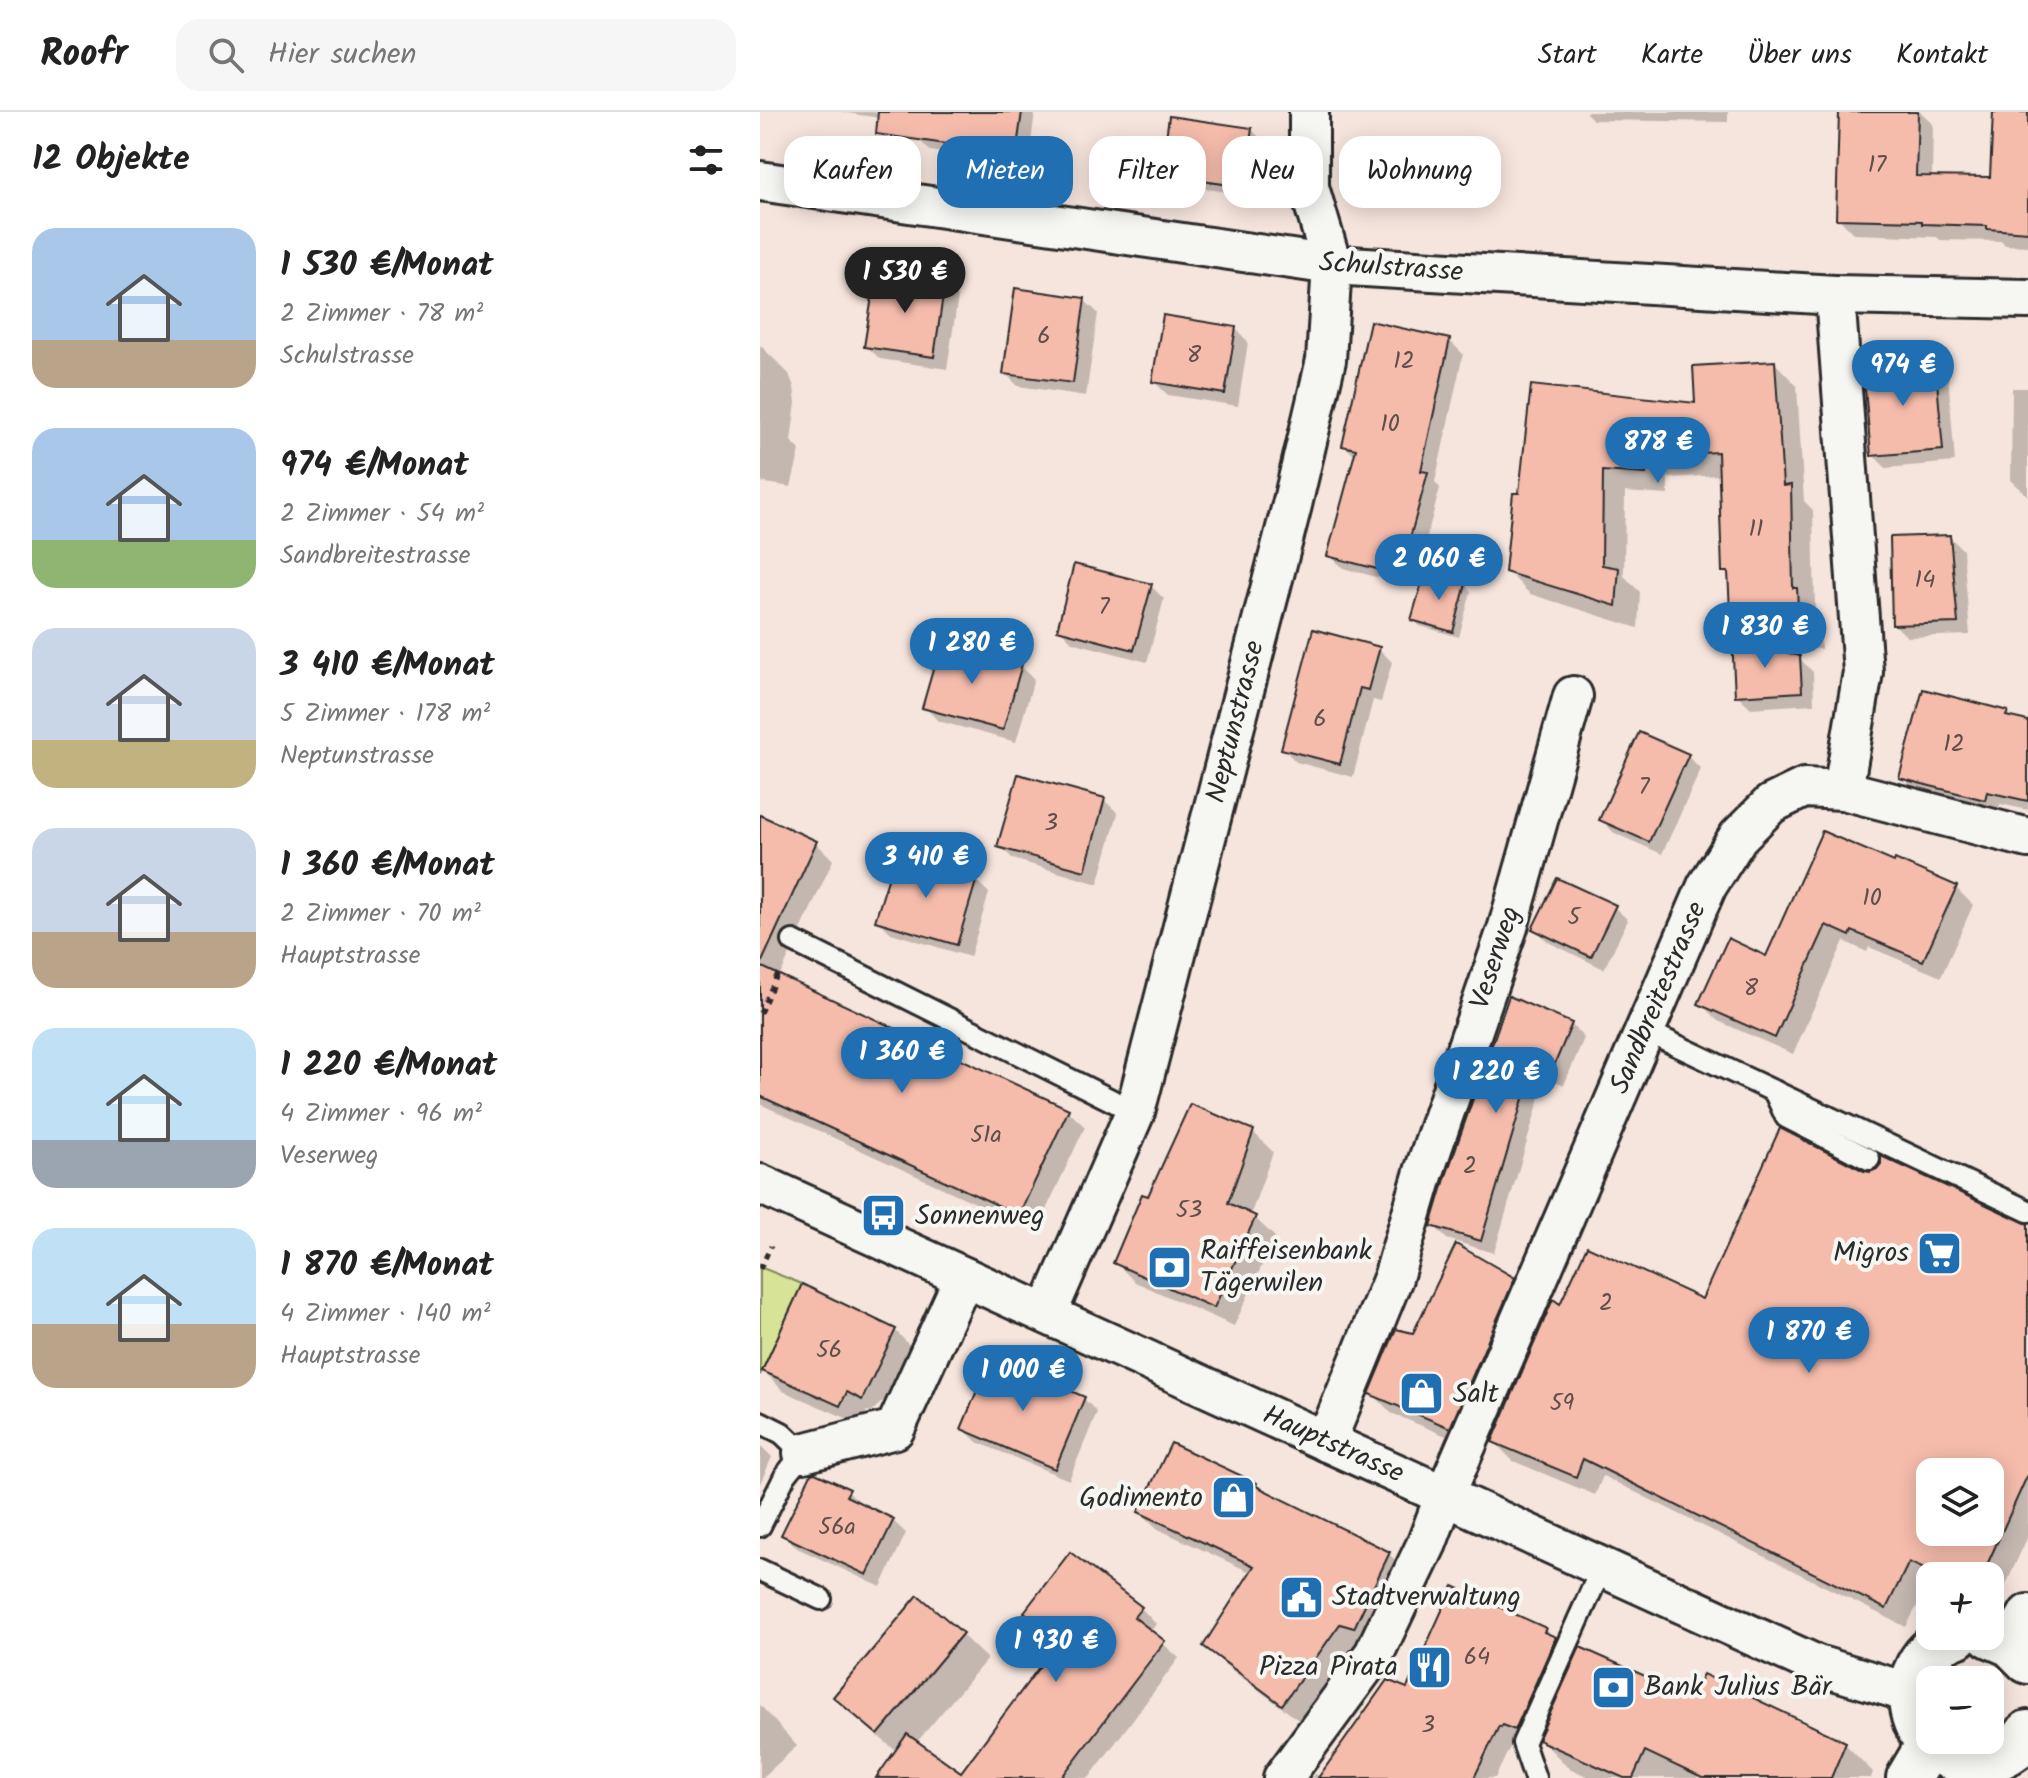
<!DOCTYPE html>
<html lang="de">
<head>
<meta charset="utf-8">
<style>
	:root { --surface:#fff; --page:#f6f6f6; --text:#222; --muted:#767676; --line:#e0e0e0; --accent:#1f6fb2 }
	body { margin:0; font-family:Kalam,sans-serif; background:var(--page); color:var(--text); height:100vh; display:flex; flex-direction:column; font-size:30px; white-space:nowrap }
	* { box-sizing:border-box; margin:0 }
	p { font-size:26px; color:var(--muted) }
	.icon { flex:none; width:44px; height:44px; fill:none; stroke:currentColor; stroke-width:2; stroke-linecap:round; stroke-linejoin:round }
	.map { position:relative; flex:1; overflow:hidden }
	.details { display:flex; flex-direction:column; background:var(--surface); width:760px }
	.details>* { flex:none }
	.guide { position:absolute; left:24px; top:24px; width:760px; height:72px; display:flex; gap:16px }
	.fabs { position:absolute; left:1156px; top:1346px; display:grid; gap:16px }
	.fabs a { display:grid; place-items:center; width:88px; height:88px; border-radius:16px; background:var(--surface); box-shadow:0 4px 20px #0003; font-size:40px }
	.price { position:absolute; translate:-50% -68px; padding:0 18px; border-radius:28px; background:var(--accent); color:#fff; font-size:26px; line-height:52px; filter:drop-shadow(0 2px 4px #0008) }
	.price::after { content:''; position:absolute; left:50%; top:48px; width:24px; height:18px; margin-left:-12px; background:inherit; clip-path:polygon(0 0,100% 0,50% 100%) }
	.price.current { background:#222; color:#fff }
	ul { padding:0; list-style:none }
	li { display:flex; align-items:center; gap:24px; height:200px; padding:0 32px }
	li span { display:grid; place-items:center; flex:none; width:224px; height:160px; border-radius:24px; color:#555 }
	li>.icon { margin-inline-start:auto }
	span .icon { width:96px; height:96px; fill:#fffc; stroke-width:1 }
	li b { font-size:34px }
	h2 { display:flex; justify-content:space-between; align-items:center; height:96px; padding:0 32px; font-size:34px }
	.tag { padding:0 28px; border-radius:24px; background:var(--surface); box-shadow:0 4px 20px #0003; font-size:28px; line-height:72px }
	.tag.current { background:var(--accent); color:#fff }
	header { display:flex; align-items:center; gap:48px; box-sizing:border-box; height:112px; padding:0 40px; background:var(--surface); border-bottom:2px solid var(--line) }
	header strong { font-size:38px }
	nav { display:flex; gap:44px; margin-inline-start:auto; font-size:28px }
	.search { width:560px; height:72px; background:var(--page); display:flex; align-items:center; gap:20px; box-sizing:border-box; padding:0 28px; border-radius:24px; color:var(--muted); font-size:30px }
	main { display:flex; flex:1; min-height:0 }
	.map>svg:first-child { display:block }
	.green { fill:#d7e497; stroke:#818861; stroke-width:2 }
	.shadow { fill:#0003; fill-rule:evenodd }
	.building { fill:#f5bcac; stroke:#2b2b2b; stroke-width:2; fill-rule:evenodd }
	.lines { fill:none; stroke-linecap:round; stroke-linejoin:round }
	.lane-casing { stroke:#2b2b2b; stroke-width:26 }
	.street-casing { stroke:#2b2b2b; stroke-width:44 }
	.secondary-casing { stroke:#2b2b2b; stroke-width:50 }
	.path { stroke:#2b2b2b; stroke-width:5; stroke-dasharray:6 6; stroke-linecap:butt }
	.lane { stroke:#f6f6f2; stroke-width:20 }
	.street { stroke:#f6f6f2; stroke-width:38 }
	.secondary { stroke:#f6f6f2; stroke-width:44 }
	.labels { text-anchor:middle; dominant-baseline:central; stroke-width:8; stroke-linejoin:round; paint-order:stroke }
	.number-label { font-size:24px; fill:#5e4f4b }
	.street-label { font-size:28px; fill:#2b2b2b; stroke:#f6f6f2 }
	.poi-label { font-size:28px; fill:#2b2b2b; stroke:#f6f6f2; text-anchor:start }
</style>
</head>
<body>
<header>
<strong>Roofr</strong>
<div class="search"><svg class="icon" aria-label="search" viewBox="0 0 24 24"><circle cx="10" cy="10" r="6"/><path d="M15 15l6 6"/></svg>Hier suchen</div>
<nav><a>Start</a><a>Karte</a><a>Über uns</a><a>Kontakt</a></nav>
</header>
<main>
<section class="details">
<h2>12 Objekte<svg class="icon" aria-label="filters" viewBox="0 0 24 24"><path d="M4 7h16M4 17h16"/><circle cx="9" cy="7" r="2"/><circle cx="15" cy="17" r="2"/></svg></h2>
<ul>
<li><span style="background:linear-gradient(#a9c7e8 70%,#b9a48a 0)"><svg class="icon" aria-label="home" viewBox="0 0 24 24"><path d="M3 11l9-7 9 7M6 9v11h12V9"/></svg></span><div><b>1 530 €/Monat</b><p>2 Zimmer · 78 m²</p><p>Schulstrasse</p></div></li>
<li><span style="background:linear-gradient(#a9c7e8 70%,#8fb573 0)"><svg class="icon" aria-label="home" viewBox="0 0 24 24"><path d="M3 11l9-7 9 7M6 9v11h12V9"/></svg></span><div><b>974 €/Monat</b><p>2 Zimmer · 54 m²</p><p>Sandbreitestrasse</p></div></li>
<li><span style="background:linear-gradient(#c9d6e8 70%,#c2b280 0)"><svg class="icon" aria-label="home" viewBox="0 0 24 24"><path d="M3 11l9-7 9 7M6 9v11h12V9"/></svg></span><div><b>3 410 €/Monat</b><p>5 Zimmer · 178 m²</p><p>Neptunstrasse</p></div></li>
<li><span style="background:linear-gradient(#c9d6e8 65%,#b9a48a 0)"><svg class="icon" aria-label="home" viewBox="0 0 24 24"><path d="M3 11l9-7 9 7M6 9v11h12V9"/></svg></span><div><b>1 360 €/Monat</b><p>2 Zimmer · 70 m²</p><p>Hauptstrasse</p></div></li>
<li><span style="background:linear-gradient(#bfe0f5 70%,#9aa5b1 0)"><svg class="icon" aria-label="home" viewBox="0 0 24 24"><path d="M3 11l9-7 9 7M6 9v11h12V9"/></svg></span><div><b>1 220 €/Monat</b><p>4 Zimmer · 96 m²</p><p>Veserweg</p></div></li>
<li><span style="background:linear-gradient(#bfe0f5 60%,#b9a48a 0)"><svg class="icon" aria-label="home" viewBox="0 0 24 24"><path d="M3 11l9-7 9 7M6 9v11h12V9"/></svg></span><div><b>1 870 €/Monat</b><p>4 Zimmer · 140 m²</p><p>Hauptstrasse</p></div></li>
</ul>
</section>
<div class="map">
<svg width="1268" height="1666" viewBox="0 0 1268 1666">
	<rect width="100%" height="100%" fill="#f6e5dd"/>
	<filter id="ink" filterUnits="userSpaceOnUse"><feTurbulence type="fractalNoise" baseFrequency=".0125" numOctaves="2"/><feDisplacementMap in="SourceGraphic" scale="16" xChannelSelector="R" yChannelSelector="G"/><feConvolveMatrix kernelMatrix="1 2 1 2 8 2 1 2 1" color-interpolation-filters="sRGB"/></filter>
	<g filter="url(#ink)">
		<polygon class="green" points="0,1155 42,1172 0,1263"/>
		<g class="shadow">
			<polygon points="81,0 139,0 138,9"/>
			<polygon points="162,0 275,0 268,53 170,39 158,27"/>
			<polygon points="825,0 968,0 968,10 833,8"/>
			<polygon points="1081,0 1161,0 1173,12 1172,66 1231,67 1235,0 1268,0 1268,134 1245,133 1242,129 1180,128 1177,125 1094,122 1078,106"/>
			<polygon points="492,18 502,28 494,84 413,72 403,62"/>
			<polygon points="184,172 198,185 187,257 120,247 106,234"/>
			<polygon points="324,188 338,201 326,284 258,274 245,261"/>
			<polygon points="475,216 488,230 478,294 408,283 394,270"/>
			<polygon points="689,228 703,242 675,370 680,376 653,475 583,456 569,443 596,345 585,334"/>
			<polygon points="0,233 29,262 34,275 36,291 31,329 40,338 31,375 0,370"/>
			<polygon points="1174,249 1188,262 1195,350 1126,356 1113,343"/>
			<polygon points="1015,251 1037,274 1044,389 1053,398 1055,497 1059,501 1061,537 1015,538 1039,546 1053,560 1054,592 991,596 977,583 990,533 973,516 971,466 964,460 961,363 908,366 908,383 865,380 864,464 880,480 878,516 770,482 747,459 760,384 938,294"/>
			<polygon points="1252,276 1268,276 1268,384 1251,368"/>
			<polygon points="1190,425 1203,438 1210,523 1147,525 1134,512"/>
			<polygon points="705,473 711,480 699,525 660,514 654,508"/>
			<polygon points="391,474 404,487 387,550 312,530 299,517"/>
			<polygon points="619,537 632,550 621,590 613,588 593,665 536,650 523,636"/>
			<polygon points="261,554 274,567 256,630 178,609 165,595"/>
			<polygon points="1247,601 1254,608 1268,611 1268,698 1240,692 1238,700 1155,678 1142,665"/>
			<polygon points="928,644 941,657 902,742 854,721 841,707"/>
			<polygon points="344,688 358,701 338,772 253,747 240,734"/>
			<polygon points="0,706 56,731 73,748 19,866 307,998 325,1015 276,1119 0,992"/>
			<polygon points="1064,721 1196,776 1213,793 1181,865 1109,835 1107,840 1084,829 1033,942 958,909 941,892 1007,846"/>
			<polygon points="216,768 229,781 210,845 131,821 118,808"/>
			<polygon points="854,795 868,808 844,857 788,830 775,817"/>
			<polygon points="750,886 811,912 824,926 804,973 786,965 734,1141 687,1127 673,1113"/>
			<polygon points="493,1020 513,1040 490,1104 495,1106 515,1125 474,1214 375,1170 355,1150 389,1086"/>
			<path d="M1103,1061L1268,1115V1424L1234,1499L1230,1497V1464H1170V1469L1146,1515L843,1364L835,1383L753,1349L734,1330L801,1194L943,1190ZM1170,1360H1230V1420H1170Z"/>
			<polygon points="753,1167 773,1187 710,1334 631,1301 612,1281 654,1223"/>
			<polygon points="135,1218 154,1238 135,1278 111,1300 107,1299 100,1312 23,1279 4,1259"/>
			<polygon points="324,1287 337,1300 309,1368 217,1330 203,1316"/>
			<polygon points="0,1333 12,1345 0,1372"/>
			<polygon points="496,1373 504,1381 629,1442 647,1460 612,1532 599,1528 541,1610 464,1552 446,1534 492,1461 398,1417 380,1400"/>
			<polygon points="88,1379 102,1392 132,1408 146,1421 121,1475 37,1436 24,1422"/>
			<polygon points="158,1486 202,1523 227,1547 156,1631 201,1663 301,1529 282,1515 266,1499 381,1496 396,1512 390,1520 419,1546 329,1666 121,1666 137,1640 100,1609 75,1585"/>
			<polygon points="785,1518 810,1541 754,1627 735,1666 553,1666 555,1662 562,1665 648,1579"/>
			<polygon points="933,1587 1085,1632 1113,1660 1111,1666 831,1666 809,1656 781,1628"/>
			<polygon points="0,1593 37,1634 2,1666 0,1666"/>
		</g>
		<g class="building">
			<polygon points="118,0 262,0 256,42 116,22"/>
			<polygon points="1079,0 1158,0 1156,64 1230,65 1233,0 1268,0 1268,120 1227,117 1227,114 1162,112 1162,109 1076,107"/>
			<polygon points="409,4 492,16 484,75 401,63"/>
			<polygon points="116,160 185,170 174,245 104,235"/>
			<polygon points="255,176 325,186 313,271 243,262"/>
			<polygon points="403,203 476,215 465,282 392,270"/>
			<polygon points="610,209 690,227 661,359 668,360 640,463 567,444 596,337 582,334"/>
			<polygon points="1175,247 1183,338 1111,344 1103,253"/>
			<polygon points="1015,249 1023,374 1031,373 1033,476 1037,476 1039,515 971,517 968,460 962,460 958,340 886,344 886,362 843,359 842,453 859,456 856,494 745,460 753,381 759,381 771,273 935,291 933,254"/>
			<polygon points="1190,423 1198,511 1132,513 1130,425"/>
			<polygon points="314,452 392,472 374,538 297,518"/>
			<polygon points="665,460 706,472 693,520 651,508"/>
			<polygon points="553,517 620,535 608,578 600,576 580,652 521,637"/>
			<polygon points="972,526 1040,544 1042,580 975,584"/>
			<polygon points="181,530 262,552 243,618 162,596"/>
			<polygon points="1163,577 1248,599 1246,604 1268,609 1268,689 1227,680 1225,688 1139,666"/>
			<polygon points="879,620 929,642 889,730 839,708"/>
			<polygon points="258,662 345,686 325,759 237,735"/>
			<polygon points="0,703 57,729 0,854"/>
			<polygon points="1062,719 1134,750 1135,747 1197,774 1163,849 1092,819 1090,824 1066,813 1015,926 938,892 968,826 1006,844"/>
			<polygon points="136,742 217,766 197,833 115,809"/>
			<polygon points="797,766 856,793 831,845 772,817"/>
			<polygon points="0,854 309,997 259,1103 0,984"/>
			<polygon points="749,884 812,911 791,961 773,953 721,1129 671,1114 685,1067"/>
			<polygon points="430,992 494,1018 468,1091 496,1104 454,1196 353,1151 382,1082 388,1084"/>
			<path d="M1020,1016L1104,1059L1110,1060L1117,1057L1121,1052V1044L1268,1112V1362L1222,1464H1179L1149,1450L1126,1497L823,1347L816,1365L732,1330L793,1187L800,1192L827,1134L942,1187ZM1170,1360H1230V1420H1170Z"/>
			<polygon points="696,1132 755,1166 690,1316 609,1282 636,1217 653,1221"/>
			<polygon points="42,1172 136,1217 102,1288 87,1280 80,1294 2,1259"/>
			<polygon points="231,1245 325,1285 295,1357 201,1317"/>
			<polygon points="411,1331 497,1371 496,1374 630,1440 594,1516 580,1512 522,1593 443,1534 494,1454 378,1400"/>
			<polygon points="55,1361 90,1377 86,1384 134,1407 107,1463 21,1423 51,1362"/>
			<polygon points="310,1440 382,1495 374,1505 405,1529 301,1666 116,1666 147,1622 201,1660 300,1527 264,1500"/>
			<polygon points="693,1474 786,1516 784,1520 796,1525 755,1618 742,1613 741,1615 739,1614 714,1666 558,1666 627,1568 647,1576"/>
			<polygon points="158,1483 203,1521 118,1623 73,1585"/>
			<polygon points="820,1535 932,1585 943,1562 1086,1630 1071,1666 942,1666 885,1639 873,1666 864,1666 778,1628"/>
		</g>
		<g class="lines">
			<defs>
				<g id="lane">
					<polyline points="33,829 375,1000"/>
					<polyline points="884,918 1268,1099"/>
					<polyline points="1014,979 1026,1005 1109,1047"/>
					<polyline points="0,1310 22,1321 43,1341 25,1364 0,1414"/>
					<polyline points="0,1458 61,1487"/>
					<polyline points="775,1666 763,1631 842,1455"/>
				</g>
				<g id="street">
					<polyline points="0,69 572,153 1075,183 1268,187"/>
					<polyline points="1075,183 1103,560 1083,678"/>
					<polyline points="0,1072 1057,1553 1150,1581"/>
					<polyline points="287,1202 375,1000 532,393 566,248 572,153 549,75 549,0"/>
					<polyline points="566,1330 633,1166 664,1060 748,815 813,584"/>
					<polyline points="43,1341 135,1317 204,1165"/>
					<polyline points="1251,1532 1268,1502"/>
					<polyline points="523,1666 614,1542 667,1431 685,1383 947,774 978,725 1011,692 1044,676 1083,678 1268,726"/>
				</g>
				<g id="secondary">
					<polyline points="1230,1523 1251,1532 1268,1549"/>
					<path d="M1196,1524C1123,1547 1144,1656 1222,1649C1240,1647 1258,1637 1268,1621"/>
					<polyline points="1149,1666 1169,1632"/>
				</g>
			</defs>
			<use href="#lane" class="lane-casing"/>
			<use href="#street" class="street-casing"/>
			<use href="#secondary" class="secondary-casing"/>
			<g class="path">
				<polyline points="0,901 19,859"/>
				<polyline points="0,1157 11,1134"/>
			</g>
			<use href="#lane" class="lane"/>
			<use href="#street" class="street"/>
			<use href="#secondary" class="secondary"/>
		</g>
	</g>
	<defs>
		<symbol id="bus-square" viewBox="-11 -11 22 22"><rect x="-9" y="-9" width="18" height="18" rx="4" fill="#1f6fb2" stroke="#f6f6f2"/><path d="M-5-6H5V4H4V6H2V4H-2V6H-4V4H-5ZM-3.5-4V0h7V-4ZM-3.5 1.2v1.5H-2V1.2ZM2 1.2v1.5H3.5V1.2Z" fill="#fff"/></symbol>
		<symbol id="supermarket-square" viewBox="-11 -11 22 22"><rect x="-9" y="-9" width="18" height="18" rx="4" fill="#1f6fb2" stroke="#f6f6f2"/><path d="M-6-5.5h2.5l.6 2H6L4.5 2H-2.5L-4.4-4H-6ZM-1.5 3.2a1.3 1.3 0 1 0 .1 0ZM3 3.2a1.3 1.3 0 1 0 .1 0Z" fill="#fff"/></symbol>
		<symbol id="bank-square" viewBox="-11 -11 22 22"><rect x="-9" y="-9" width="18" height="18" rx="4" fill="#1f6fb2" stroke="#f6f6f2"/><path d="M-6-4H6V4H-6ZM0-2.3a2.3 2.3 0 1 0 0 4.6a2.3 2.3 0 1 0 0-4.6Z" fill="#fff"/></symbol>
		<symbol id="shop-square" viewBox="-11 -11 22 22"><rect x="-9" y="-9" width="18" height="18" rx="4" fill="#1f6fb2" stroke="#f6f6f2"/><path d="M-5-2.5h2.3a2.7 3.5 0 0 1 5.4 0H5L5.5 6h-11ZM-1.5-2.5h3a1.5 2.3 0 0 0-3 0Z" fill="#fff"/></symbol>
		<symbol id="civic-square" viewBox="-11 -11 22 22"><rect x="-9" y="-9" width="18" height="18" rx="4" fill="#1f6fb2" stroke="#f6f6f2"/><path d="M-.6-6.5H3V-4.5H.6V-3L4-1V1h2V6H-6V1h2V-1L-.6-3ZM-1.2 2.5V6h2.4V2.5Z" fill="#fff"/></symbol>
		<symbol id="restaurant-square" viewBox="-11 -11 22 22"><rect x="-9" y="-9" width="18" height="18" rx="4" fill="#1f6fb2" stroke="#f6f6f2"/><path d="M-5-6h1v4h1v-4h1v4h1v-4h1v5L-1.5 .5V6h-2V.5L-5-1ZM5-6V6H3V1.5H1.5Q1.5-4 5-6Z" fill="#fff"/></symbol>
	</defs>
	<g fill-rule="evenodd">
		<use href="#bus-square" x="98" y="1078" width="51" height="51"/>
		<use href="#supermarket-square" x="1154" y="1116" width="51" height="51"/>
		<use href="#bank-square" x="384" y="1130" width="51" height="51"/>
		<use href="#shop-square" x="636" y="1256" width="51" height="51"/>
		<use href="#shop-square" x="448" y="1360" width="51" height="51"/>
		<use href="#civic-square" x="516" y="1460" width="51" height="51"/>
		<use href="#restaurant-square" x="644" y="1530" width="51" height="51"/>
		<use href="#bank-square" x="828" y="1550" width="51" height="51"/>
	</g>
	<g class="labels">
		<g class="number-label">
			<text x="1117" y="53">17</text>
			<text x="284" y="224">6</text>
			<text x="434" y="243">8</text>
			<text x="644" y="249">12</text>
			<text x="630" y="312">10</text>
			<text x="996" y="417">11</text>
			<text x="1165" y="468">14</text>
			<text x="344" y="495">7</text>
			<text x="560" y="607">6</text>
			<text x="1194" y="632">12</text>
			<text x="884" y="675">7</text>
			<text x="291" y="711">3</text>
			<text x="1112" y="786">10</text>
			<text x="814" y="805">5</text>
			<text x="991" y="876">8</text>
			<text x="226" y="1023">51a</text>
			<text x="710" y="1054">2</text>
			<text x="429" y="1098">53</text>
			<text x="846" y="1191">2</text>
			<text x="69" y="1238">56</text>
			<text x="802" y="1291">59</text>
			<text x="77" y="1415">56a</text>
			<text x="717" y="1545">64</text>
			<text x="668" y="1613">3</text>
		</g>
		<g class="street-label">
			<text transform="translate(631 156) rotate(4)">Schulstrasse</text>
			<text transform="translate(476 610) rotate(-76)">Neptunstrasse</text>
			<text transform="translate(736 846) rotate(-72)">Veserweg</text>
			<text transform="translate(899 886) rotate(-67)">Sandbreitestrasse</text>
			<text transform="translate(573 1333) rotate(24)">Hauptstrasse</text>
		</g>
		<g class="poi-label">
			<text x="155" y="1104">Sonnenweg</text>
			<text x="440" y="1139">Raiffeisenbank<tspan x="440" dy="32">Tägerwilen</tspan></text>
			<text x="1149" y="1141" text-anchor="end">Migros</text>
			<text x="693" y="1282">Salt</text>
			<text x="443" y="1386" text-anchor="end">Godimento</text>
			<text x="572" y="1485">Stadtverwaltung</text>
			<text x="638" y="1555" text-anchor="end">Pizza Pirata</text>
			<text x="884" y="1575">Bank Julius Bär</text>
		</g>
	</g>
</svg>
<div class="fabs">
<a><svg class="icon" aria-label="layers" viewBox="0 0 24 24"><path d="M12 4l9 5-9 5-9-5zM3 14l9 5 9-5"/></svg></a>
<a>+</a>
<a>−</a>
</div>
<b class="price current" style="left:145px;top:203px">1 530 €</b>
<b class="price" style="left:1143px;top:296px">974 €</b>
<b class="price" style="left:898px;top:373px">878 €</b>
<b class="price" style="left:679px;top:490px">2 060 €</b>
<b class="price" style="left:1005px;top:558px">1 830 €</b>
<b class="price" style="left:212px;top:574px">1 280 €</b>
<b class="price" style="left:166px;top:788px">3 410 €</b>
<b class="price" style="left:142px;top:983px">1 360 €</b>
<b class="price" style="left:736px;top:1003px">1 220 €</b>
<b class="price" style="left:1049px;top:1263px">1 870 €</b>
<b class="price" style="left:263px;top:1301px">1 000 €</b>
<b class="price" style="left:296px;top:1572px">1 930 €</b>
<div class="guide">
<a class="tag">Kaufen</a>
<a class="tag current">Mieten</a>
<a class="tag">Filter</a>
<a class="tag">Neu</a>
<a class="tag">Wohnung</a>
</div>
</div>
</main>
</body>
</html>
